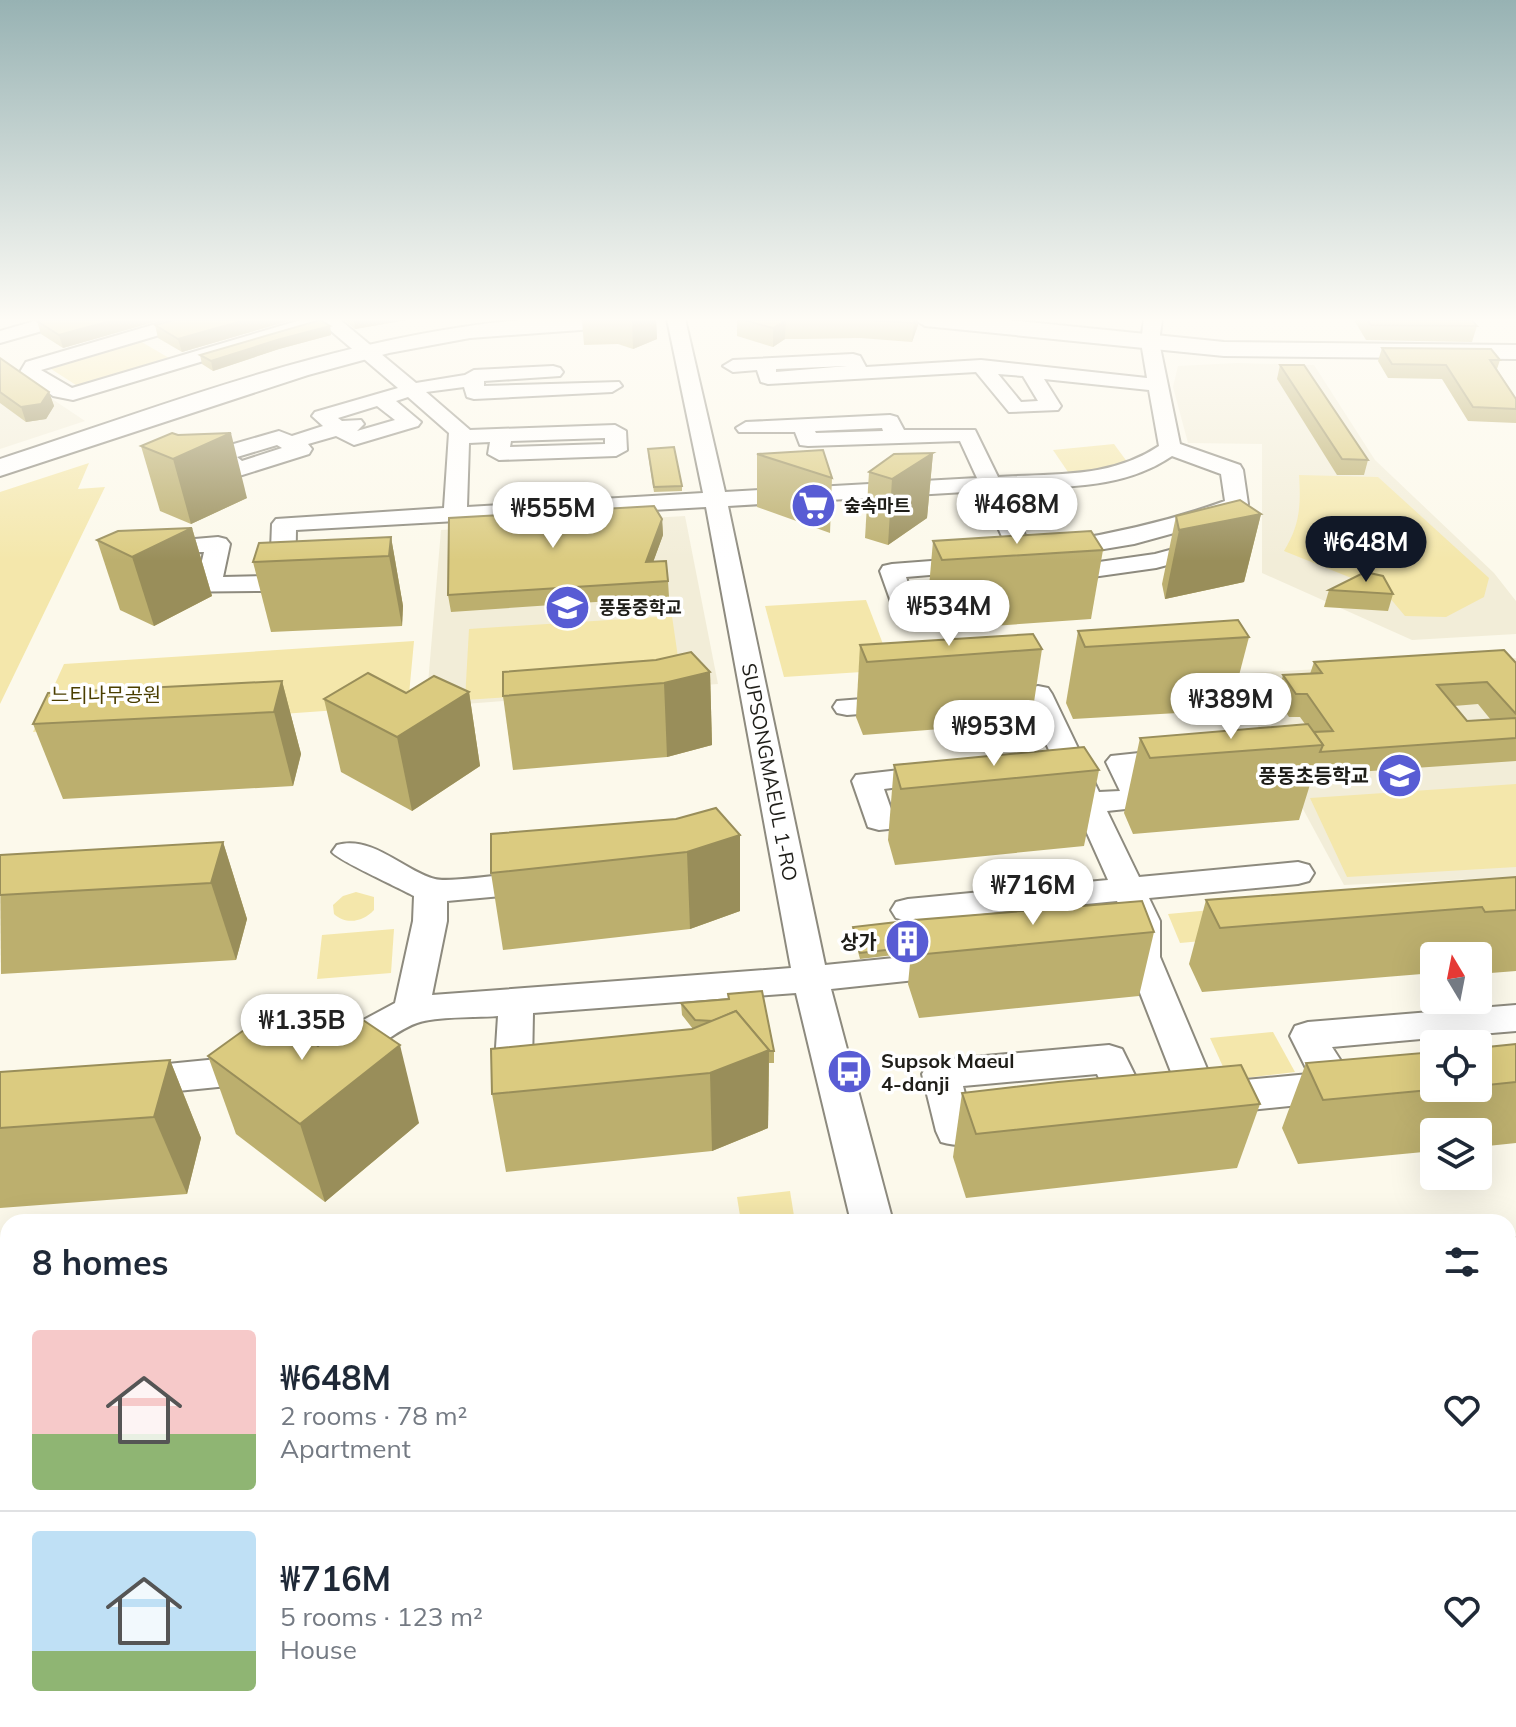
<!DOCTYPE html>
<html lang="en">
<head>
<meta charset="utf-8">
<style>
	:root { --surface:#fff; --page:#f6f6f7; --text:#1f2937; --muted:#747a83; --line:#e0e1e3; --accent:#111827 }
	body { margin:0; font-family:Mulish,"Noto Sans KR",sans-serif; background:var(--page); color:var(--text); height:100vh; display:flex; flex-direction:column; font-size:30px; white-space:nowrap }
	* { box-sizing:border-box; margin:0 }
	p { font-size:26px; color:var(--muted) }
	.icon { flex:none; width:44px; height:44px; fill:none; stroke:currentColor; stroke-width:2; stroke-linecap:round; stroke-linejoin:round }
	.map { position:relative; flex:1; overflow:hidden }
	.sheet { position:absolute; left:0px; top:1214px; width:1516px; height:514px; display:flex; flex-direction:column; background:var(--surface); border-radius:24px 24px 0 0; box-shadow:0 8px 32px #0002 }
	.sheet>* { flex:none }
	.needle { width:52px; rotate:350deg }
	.fabs { position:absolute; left:1420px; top:942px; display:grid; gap:16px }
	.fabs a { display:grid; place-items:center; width:72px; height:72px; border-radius:8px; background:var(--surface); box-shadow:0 8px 32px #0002; font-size:40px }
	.price { position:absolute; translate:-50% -68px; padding:0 18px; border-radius:28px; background:#fff; color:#222; font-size:26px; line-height:52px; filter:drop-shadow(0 2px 4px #0008) }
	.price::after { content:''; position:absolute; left:50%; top:48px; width:24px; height:18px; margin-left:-12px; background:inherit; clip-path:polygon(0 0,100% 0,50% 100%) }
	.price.active { background:var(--accent); color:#fff }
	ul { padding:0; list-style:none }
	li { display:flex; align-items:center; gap:24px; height:200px; padding:0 32px }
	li+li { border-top:2px solid var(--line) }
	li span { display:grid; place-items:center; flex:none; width:224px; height:160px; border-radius:8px; color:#555 }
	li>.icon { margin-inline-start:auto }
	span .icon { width:96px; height:96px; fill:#fffc; stroke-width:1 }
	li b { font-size:34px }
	h2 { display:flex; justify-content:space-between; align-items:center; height:96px; padding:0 32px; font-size:34px }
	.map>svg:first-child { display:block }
	.built { fill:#f2edd8 }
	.green { fill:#f4e7ab }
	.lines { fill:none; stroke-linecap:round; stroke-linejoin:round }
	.minor-casing { stroke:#8d8a7e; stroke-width:4 }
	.major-casing { stroke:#8d8a7e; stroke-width:4 }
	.minor { fill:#fff; fill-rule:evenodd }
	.major { fill:#fff; fill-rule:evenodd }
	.wall { fill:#bcaf6e; fill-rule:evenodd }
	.shaded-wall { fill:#998e5a }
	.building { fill:#dbcb80; stroke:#998e5a; stroke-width:2 }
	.labels { text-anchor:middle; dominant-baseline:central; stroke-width:7; stroke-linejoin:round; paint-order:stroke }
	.far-poi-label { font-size:18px; font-weight:bold; fill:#1f1e19; stroke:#fff; text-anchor:start }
	.park-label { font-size:20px; fill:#4a3e00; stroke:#fff }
	.street-label { font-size:20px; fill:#1f1e19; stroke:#fff }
	.poi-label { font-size:20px; font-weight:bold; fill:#1f1e19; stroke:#fff; text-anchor:end }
</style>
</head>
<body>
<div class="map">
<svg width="1516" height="1727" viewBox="0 0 1516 1727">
	<rect width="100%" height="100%" fill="#fcf9eb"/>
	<g class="built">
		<polygon points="1237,363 1314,365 1375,460 1494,573 1516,601 1516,634 1412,640 1262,573 1262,444 1188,443 1173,387 1178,366"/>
		<polygon points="0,364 85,421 0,449"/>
		<polygon points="685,516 718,684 426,707 441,530"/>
		<polygon points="1516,658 1516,877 1344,885 1230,674"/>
	</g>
	<g class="green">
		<polygon points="133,341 140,341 169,358 79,387 48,367"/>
		<polygon points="1114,444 1128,463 1104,470 1068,472 1053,450"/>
		<polygon points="89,463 78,489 105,487 0,704 0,492"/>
		<path d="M1299,475L1378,477L1489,578L1484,597L1446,617L1405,616L1384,591L1284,551C1300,525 1301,505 1299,475Z"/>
		<polygon points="866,600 893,670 784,677 765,606"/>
		<polygon points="672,616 682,685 465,700 469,629"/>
		<polygon points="414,641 408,705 33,732 64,664"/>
		<polygon points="1516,784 1516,867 1347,877 1310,798"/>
		<path d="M356,892L374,897V910C363,922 346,925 334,914L333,905L343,896Z"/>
		<polygon points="1265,905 1281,934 1180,943 1168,914"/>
		<polygon points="394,929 391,973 317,979 322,935"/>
		<polygon points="1273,1032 1295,1072 1229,1080 1210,1038"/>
		<polygon points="790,1191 795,1222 741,1222 737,1197"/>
	</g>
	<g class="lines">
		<defs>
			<g id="minor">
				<polygon points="42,319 73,319 70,323 0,343 0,331"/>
				<path d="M173,319H203L200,323L41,370L72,388L304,319H339L416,383L465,375L474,370L553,366L560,368L563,372L560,376L484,381V386L619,382L622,386L612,392L474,399L467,397L464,387L426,392L470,430L615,425L626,431L627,450L616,456L499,460L488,454L490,442L469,443L467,507L703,493L667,319H685L725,492L977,478L960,441L808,446L800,445L795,432H739L736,428L746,422L890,415L897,417L904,430H975L998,477C1056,473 1109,479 1159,446L1149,390L1044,379L1061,406L1058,410L1009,412L976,372L768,384L761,382L757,370L733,372L723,366L733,360L853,354L860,356L866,367L981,360L1147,378L1141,342L1144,319H1162L1159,342L1180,444L1240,465L1243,470L1248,504L1245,509L1206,523L1235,543L1231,548L1156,568L1057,582L1048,580L1045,575L1048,570L1057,568L1155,554L1203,541L1185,530L1134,544L1080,553L1082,556L1079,561H1061L1053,548L1057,543L1065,541C1121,532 1172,520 1225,501L1221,474L1172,456C1122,490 1063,486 1004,490L1037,561L1034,566L906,577L910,589L972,583L981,586L985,591L981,596L972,599L900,605L891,602L880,571L883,566L892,564L1010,555L982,491L728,506L825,965L953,952L965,955L970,964L965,973L953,976L831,989L893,1222H851L796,993L533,1013L532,1066L537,1068L543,1078L537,1088C523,1093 514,1094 500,1089L494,1079L498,1016C475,1018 437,1016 417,1023C387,1033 361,1069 328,1059L323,1049L328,1039L395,1003L413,921L414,896C400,888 337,860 332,852L337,845C373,835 404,871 435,879C449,883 516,873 535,871L546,874L551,882L546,890L535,893L447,901V921L432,995L791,968L706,507L296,530L295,589L291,594L282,597L265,591L158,592L154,587L158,582L198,578L204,552L148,553L144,548L148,543L218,537L226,539L230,544L223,577L270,576L272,524L276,519L444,508L449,433L408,397L396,401L421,422L418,426L354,445L336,436L308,444L312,449L309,454L239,476C228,473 217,464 210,455L213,450L272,433L279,431L292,436L323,426L312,416L315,412L398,388L324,325L73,400L53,396L20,372L26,362ZM847,366L776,372V369ZM998,374L1023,376L1038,401L1021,402ZM377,406L395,420L357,431L364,424L361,420L342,421L338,418ZM882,428L883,431L816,433L815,431ZM605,438V444L510,447L511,441ZM277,445L282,448L242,461L237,457Z"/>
				<polygon points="1038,686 1048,688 1052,694 1099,792 1120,791 1106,762 1111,756 1177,749 1187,752 1192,758 1187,764 1139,770 1149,788 1171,787 1182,789 1186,796 1182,803 1107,811 1139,877 1298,862 1309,865 1314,873 1309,881 1298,884 1149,898 1160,921 1160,957 1213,1083 1309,1074 1290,1036 1295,1026 1308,1022 1516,1005 1516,1031 1468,1035 1473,1044 1435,1044 1432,1038 1332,1047 1357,1086 1351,1096 1338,1101 1201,1115 1188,1110 1182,1100 1126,957 1126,921 1117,901 908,921 896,918 891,910 896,902 908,899 1108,880 1078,813 1049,816 1038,813 1034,806 1038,799 1069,795 1024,694 1028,688"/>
				<polygon points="900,696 910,698 914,704 910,710 847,715 837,713 833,707 837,701"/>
				<polygon points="935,766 946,769 950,775 946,781 884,789 891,809 932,806 943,809 947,816 943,823 879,830 868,827 852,781 856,775"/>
				<path d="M1109,1045L1122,1049L1152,1110L1147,1121L1133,1125L1119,1121L1097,1074L963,1086L970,1114L1000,1111L1014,1115L1019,1126L1014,1137C991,1144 964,1149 941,1142L936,1131L922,1074L928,1064L941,1060Z"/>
				<polygon points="258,1055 271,1059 277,1069 271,1079 258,1083 137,1095 124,1091 118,1081 124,1071 137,1067"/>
				<polygon points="8,1368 8,1410 0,1411 0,1369"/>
				<rect x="1508" y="1447" width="8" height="46"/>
				<polygon points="8,1627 8,1679 0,1680 0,1628"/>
				<polygon points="945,1720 999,1720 1001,1727 947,1727"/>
			</g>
			<g id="major">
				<path d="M533,319H646L635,326L470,338L389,353L308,375L0,476V459C175,402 349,333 533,319Z"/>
				<polygon points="914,319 999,319 1224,342 1516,345 1516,359 1224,356 925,326"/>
			</g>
		</defs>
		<use href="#minor" class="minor-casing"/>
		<use href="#major" class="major-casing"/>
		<use href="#minor" class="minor"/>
		<use href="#major" class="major"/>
	</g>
	<g class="wall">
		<polygon points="44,320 161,320 63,348 41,334 37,321"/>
		<polygon points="175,320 292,320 182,352 158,338 155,325"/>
		<polygon points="344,320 407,320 355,329"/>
		<polygon points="582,320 656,320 657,339 633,349 618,344 584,345"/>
		<polygon points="737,320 918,320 918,325 912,342 860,338 804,339 785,339 773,347 737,336"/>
		<polygon points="1354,320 1472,320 1477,326 1472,342 1366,340"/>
		<polygon points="330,326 331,335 279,349 213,371 202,364 200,355"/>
		<polygon points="1382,348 1500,360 1497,369 1516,399 1516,423 1468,421 1442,379 1388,378 1378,361"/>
		<polygon points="0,358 49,392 54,406 46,419 26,422 0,403"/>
		<polygon points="1280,365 1368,460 1364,475 1337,475 1277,379"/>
		<polygon points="172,433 247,498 191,524 160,511 141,446"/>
		<polygon points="933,453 927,518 888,545 865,538 869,472"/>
		<polygon points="648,454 682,486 682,491 654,492"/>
		<polygon points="757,454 832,478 830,533 757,507"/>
		<polygon points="1261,514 1244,582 1165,599 1162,584 1176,516"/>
		<polygon points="662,519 663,535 653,562 668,581 669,597 451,612 448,595"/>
		<polygon points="192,528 212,596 154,626 120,610 97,540"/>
		<polygon points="391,537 403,606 402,626 271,632 253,562"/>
		<polygon points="933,541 1103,550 1091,619 935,630 927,610"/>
		<polygon points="1329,590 1393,594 1388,611 1324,607"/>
		<polygon points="1078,631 1249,637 1230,710 1073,719 1066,703"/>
		<polygon points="860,645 1042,649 1031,722 863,735 856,717"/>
		<path d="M1314,662L1516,663V761L1313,775L1299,820L1133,834L1124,813L1140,738L1305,724L1300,717H1289L1277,698L1283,675L1310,674ZM1478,704L1491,720L1467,721L1454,706Z"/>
		<polygon points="710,672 712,745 667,757 513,770 503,696"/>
		<polygon points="282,681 301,754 293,786 63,799 33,724"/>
		<polygon points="469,692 480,766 412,811 341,772 324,699 406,693"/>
		<polygon points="894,765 1099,770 1084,846 895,865 888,840"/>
		<polygon points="676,819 740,835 740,911 690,929 503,950 491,873"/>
		<polygon points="223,842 247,919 236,960 1,974 0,855"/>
		<polygon points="1516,877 1516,971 1478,974 1478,956 1434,956 1434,973 1202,992 1189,964 1206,900"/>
		<polygon points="915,920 1154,932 1139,996 919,1018 908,984 911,953 860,959 853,933 853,927"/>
		<polygon points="681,1003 774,1051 774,1063 769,1063 768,1128 712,1151 506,1172 492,1094 693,1029 682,1015"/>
		<polygon points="1516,1044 1516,1143 1478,1147 1478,1132 1434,1132 1434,1151 1298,1164 1282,1128 1306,1063 1434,1088 1478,1088 1478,1048"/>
		<polygon points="318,1046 419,1123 325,1202 236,1134 208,1056"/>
		<polygon points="170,1060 201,1138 187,1194 0,1208 0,1072"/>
		<polygon points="962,1093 1260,1104 1237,1168 966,1198 953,1157"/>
		<polygon points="1508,1237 1516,1237 1516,1427 1515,1429 1508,1430"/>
		<polygon points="1508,1524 1516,1524 1516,1658 1508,1659"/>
		<polygon points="98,1720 798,1720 762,1727 97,1727"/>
	</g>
	<g class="shaded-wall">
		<polygon points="113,320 161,320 63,348 59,335"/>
		<polygon points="245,320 292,320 182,352 178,339"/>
		<polygon points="354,320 407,320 355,329"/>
		<polygon points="632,320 656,320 657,339 633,349"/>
		<polygon points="786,320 785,339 773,347 773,328"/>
		<polygon points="914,320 918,320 918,325 912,342"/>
		<polygon points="330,326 331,335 279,349 213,371 211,361 277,340"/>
		<polygon points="49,392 54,406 46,419 26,422 21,407"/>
		<polygon points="231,433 247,498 191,524 173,459"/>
		<polygon points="933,453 927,518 888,545 892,479"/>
		<polygon points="1261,514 1244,582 1165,599 1179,530"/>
		<polygon points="662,519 663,535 647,579 646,562"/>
		<polygon points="192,528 212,596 154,626 132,557"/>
		<polygon points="391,537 403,606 402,626 389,556"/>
		<polygon points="710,672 712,745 667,757 664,683"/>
		<polygon points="282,681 301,754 293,786 274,712"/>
		<polygon points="469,692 480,766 412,811 397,737"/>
		<polygon points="740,835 740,911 690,929 687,852"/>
		<polygon points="223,842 247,919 236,960 211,883"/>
		<polygon points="400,1045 419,1123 325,1202 300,1124"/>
		<polygon points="769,1050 768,1128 712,1151 710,1073"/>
		<polygon points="170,1060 201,1138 187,1194 154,1117"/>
		<polygon points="63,1720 97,1720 96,1727 62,1727"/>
	</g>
	<g class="building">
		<polygon points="44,320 113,320 59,335 37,321"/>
		<polygon points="175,320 245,320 178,339 155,325"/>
		<polygon points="320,320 330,326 277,340 211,361 200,355"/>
		<polygon points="744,320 802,320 786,320 773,328"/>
		<polygon points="869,320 914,320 913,323"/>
		<polygon points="1367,320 1472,320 1477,326 1371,325"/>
		<polygon points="1382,348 1491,349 1500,360 1490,360 1516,399 1516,409 1473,407 1446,365 1392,364"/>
		<polygon points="0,358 49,392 41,404 21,407 0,392"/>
		<polygon points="1280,365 1304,365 1368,460 1342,459"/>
		<polygon points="172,433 178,435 231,433 173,459 141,446"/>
		<polygon points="674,447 682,486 654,487 648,449"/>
		<polygon points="823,450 832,478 757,454"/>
		<polygon points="933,453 892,479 869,472 894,454"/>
		<polygon points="1240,500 1261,514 1179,530 1176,516"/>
		<polygon points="654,506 662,519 646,562 666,561 668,581 448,595 449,518"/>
		<polygon points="192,528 132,557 97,540 118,531"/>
		<polygon points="1091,531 1103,550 942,560 933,541"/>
		<polygon points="391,537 389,556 253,562 259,543"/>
		<polygon points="1365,572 1383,576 1393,594 1329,590"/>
		<polygon points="1238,620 1249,637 1085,647 1078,631"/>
		<polygon points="1033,634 1042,649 867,662 860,645"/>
		<polygon points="1504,650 1516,663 1516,714 1487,682 1437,685 1467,721 1516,718 1516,738 1320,752 1323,745 1314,732 1333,731 1307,694 1296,694 1283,675 1322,673 1314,662"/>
		<polygon points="691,652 710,672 664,683 503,696 503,672 656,660"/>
		<polygon points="368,673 406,693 434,676 469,692 397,737 324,699"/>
		<polygon points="282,681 274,712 33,724 48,693"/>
		<polygon points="1308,724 1323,745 1150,758 1140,738"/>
		<polygon points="1084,747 1099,770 901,789 894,765"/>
		<polygon points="716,808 740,835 687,852 491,873 491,834 676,819"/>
		<polygon points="223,842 211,883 0,895 0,855"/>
		<polygon points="1516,877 1516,910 1485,912 1482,907 1220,928 1206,900"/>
		<polygon points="1142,901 1154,932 926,954 915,920"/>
		<polygon points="915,920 912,947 860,953 853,927"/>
		<polygon points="762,991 774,1051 768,1051 769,1050 736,1011 713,1021 695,1020 681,1003 729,999 728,994"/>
		<polygon points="736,1011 769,1050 710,1073 492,1094 491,1049 692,1029"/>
		<polygon points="269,1012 318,1046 357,1016 400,1045 300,1124 208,1056"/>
		<polygon points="1516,1044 1516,1082 1478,1086 1478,1048"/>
		<polygon points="1434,1052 1434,1088 1451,1088 1323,1100 1306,1063"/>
		<polygon points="170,1060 154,1117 0,1128 0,1072"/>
		<polygon points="1241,1065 1260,1104 976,1134 962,1093 1058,1082"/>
		<polygon points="1508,1237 1516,1237 1516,1312 1508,1298"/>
		<polygon points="1508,1362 1514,1362 1516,1365 1516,1402 1508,1403"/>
		<polygon points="1508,1524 1516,1524 1516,1627 1508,1628"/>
		<polygon points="8,1661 8,1720 63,1720 62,1727 0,1727 0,1662"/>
		<polygon points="98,1720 618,1720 574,1727 559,1727 559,1724 541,1727 97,1727"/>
	</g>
	<linearGradient id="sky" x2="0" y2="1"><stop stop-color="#97b2b3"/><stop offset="0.57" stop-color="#fefcf6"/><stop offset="1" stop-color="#fefcf6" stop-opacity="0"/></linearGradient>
	<rect width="1516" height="561" fill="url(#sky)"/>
	<defs>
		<symbol id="supermarket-disc" viewBox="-11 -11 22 22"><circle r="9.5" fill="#585cd4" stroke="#fff"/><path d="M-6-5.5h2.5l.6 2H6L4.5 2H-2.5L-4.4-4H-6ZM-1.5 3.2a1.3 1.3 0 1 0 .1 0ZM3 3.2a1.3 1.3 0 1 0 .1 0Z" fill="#fff"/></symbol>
		<symbol id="school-disc" viewBox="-11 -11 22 22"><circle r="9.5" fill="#585cd4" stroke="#fff"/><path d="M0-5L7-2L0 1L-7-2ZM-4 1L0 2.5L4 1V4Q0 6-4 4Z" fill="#fff"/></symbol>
		<symbol id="building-disc" viewBox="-11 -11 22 22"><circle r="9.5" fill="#585cd4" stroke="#fff"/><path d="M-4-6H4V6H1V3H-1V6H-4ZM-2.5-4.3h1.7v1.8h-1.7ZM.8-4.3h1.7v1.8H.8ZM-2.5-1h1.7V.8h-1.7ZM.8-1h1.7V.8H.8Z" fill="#fff"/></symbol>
		<symbol id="bus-disc" viewBox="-11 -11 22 22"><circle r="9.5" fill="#585cd4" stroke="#fff"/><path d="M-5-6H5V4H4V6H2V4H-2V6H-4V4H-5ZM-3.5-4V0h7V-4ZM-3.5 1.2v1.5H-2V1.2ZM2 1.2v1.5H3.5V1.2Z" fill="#fff"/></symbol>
	</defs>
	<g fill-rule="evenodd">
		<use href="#supermarket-disc" x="788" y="480" width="51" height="51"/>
		<use href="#school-disc" x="542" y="582" width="51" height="51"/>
		<use href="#school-disc" x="1374" y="750" width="51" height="51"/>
		<use href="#building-disc" x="882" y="916" width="51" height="51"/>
		<use href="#bus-disc" x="824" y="1046" width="51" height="51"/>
	</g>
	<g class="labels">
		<g class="far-poi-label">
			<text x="844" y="505">숲속마트</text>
			<text x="599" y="607">풍동중학교</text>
		</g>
		<g class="park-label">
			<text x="106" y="694">느티나무공원</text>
		</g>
		<g class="street-label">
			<text transform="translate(770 772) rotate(79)">SUPSONGMAEUL 1-RO</text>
		</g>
		<g class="poi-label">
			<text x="1369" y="775">풍동초등학교</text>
			<text x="877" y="941">상가</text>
			<text x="881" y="1060" text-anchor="start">Supsok Maeul<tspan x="881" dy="23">4-danji</tspan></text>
		</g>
	</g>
</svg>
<div class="fabs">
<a><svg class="needle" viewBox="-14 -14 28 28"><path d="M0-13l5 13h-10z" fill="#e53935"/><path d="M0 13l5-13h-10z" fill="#747a83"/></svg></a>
<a><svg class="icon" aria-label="locate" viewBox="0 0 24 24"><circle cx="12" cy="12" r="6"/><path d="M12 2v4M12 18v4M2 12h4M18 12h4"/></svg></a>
<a><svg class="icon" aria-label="layers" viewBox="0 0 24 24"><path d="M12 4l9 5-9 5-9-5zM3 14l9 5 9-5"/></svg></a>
</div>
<b class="price" style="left:1017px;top:546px">₩468M</b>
<b class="price" style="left:553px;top:550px">₩555M</b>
<b class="price active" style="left:1366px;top:584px">₩648M</b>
<b class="price" style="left:949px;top:648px">₩534M</b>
<b class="price" style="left:1231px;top:741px">₩389M</b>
<b class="price" style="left:994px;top:768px">₩953M</b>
<b class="price" style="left:1033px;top:927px">₩716M</b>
<b class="price" style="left:302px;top:1062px">₩1.35B</b>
<section class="sheet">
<h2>8 homes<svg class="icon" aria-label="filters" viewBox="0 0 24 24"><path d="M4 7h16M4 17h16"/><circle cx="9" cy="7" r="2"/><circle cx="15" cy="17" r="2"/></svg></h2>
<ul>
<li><span style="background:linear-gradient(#f6c9c9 65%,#8fb573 0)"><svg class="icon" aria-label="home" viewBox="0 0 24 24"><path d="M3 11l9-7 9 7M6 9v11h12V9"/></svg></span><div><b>₩648M</b><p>2 rooms · 78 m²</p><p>Apartment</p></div><svg class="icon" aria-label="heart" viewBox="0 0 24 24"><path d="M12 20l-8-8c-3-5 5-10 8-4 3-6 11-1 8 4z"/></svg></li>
<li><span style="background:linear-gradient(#bfe0f5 75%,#8fb573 0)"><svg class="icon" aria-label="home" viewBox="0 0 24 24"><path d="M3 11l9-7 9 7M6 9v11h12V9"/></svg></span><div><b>₩716M</b><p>5 rooms · 123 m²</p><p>House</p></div><svg class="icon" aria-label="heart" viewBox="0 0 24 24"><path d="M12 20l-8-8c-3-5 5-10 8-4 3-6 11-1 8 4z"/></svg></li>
</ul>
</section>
</div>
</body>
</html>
